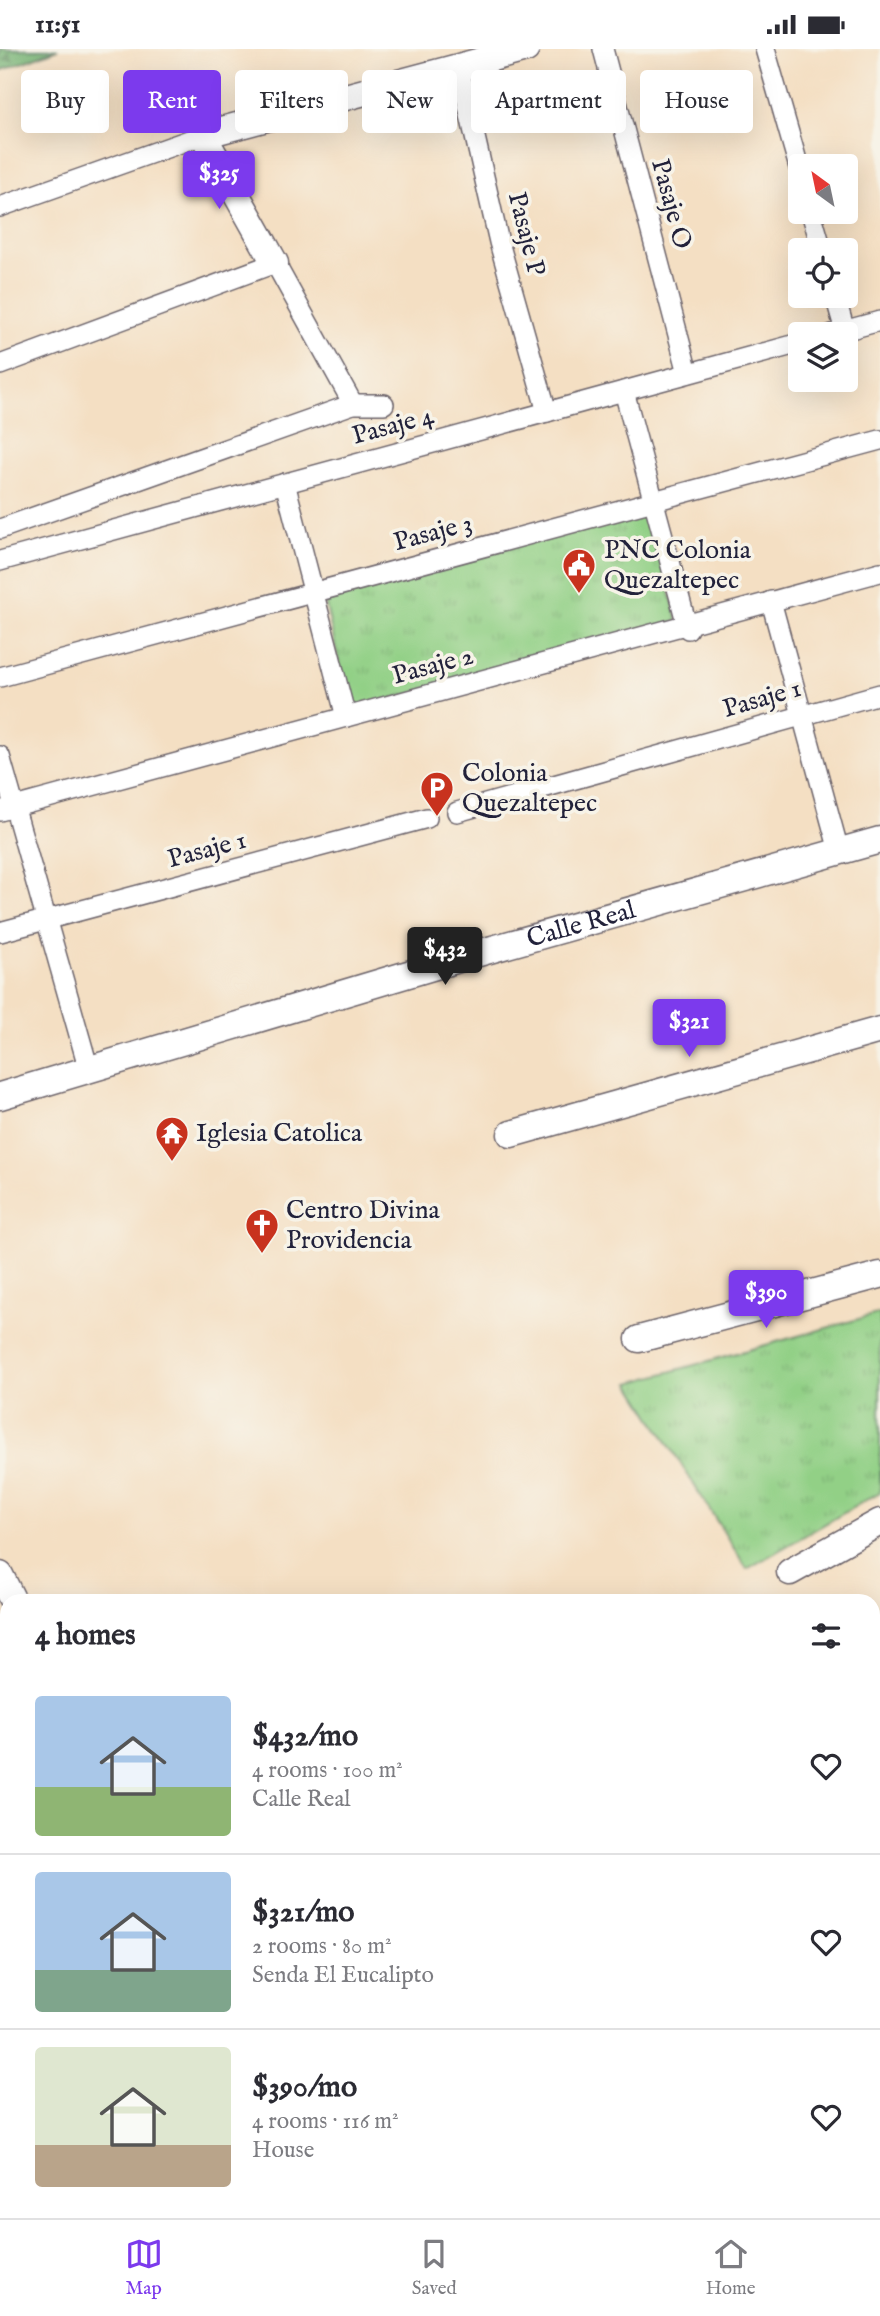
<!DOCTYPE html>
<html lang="en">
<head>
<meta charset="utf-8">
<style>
	:root { --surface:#fff; --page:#f2f2f3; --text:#2b2b33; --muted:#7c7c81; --line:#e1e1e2; --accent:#7c3aed }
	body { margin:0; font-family:"IM FELL English",serif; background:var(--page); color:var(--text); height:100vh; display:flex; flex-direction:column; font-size:26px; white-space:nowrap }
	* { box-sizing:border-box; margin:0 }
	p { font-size:23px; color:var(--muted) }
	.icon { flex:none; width:38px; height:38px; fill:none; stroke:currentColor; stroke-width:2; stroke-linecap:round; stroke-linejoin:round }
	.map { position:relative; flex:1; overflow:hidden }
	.details { position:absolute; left:0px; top:1545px; width:880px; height:625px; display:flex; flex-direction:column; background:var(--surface); border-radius:21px 21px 0 0; box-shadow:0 7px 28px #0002 }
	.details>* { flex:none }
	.guide { position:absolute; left:21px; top:21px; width:838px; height:63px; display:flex; gap:14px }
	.needle { width:46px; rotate:327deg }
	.buttons { position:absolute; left:788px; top:105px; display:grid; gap:14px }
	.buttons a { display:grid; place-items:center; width:70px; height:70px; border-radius:7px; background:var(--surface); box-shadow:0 7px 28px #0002; font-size:35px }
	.price { position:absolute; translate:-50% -60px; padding:0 16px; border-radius:7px; background:var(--accent); color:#fff; font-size:23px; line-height:46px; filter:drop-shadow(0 2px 4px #0008) }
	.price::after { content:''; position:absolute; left:50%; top:42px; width:21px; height:16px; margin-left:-10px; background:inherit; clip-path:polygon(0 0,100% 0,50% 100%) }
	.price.on { background:#222; color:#fff }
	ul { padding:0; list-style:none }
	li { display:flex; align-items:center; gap:21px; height:175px; padding:0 35px }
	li+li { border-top:2px solid var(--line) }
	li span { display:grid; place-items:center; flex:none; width:196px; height:140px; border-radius:7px; color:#555 }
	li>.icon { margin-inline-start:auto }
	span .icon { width:84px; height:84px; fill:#fffc; stroke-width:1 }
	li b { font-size:30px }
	h2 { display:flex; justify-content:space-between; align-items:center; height:84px; padding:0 35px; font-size:30px }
	.tag { padding:0 24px; border-radius:7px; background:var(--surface); box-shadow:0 7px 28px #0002; font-size:24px; line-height:63px }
	.tag.on { background:var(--accent); color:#fff }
	.status { display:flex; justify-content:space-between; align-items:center; height:49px; padding:0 35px; background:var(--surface); direction:ltr }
	.status svg { height:19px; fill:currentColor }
	.dock { display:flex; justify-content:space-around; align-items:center; height:98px; border-top:2px solid var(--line); background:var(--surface); font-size:19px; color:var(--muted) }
	.dock a { display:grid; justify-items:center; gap:4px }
	.dock .on { color:var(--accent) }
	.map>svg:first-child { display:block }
	.grass { fill:url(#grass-tufts); stroke:#5a7960; stroke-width:2 }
	.forest { fill:url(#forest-firs); stroke:#4c6a57; stroke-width:2 }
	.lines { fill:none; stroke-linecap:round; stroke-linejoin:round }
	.stream { stroke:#87b7f3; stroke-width:8 }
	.pedestrian-casing { stroke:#6c646b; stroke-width:22 }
	.minor-casing { stroke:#6c646b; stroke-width:29 }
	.pedestrian { stroke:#fff; stroke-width:19 }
	.minor { stroke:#fff; stroke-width:26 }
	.labels { text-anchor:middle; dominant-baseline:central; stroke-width:7; stroke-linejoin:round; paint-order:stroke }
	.street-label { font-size:26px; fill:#22223b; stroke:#f7f3e8 }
	.poi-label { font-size:26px; fill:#22223b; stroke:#f7f3e8; text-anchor:start }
</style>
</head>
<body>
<div class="status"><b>11:51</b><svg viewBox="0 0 49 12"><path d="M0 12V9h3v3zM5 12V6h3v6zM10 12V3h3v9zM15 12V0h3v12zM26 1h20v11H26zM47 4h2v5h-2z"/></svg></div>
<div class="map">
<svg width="880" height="2169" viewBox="0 0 880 2169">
	<defs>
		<pattern id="grass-tufts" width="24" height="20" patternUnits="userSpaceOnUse" patternTransform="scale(1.75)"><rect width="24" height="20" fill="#92d086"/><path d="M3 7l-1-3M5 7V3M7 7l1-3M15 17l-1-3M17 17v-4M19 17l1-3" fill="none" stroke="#7eb275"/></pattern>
		<pattern id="forest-firs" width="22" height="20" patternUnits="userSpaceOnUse" patternTransform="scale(1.75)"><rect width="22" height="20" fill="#75b273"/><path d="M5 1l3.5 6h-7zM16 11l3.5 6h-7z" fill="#609060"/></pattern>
	</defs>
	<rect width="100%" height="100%" fill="#f7f3e8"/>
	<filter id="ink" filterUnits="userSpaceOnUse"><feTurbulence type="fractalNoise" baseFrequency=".0143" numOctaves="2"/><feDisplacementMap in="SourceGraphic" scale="14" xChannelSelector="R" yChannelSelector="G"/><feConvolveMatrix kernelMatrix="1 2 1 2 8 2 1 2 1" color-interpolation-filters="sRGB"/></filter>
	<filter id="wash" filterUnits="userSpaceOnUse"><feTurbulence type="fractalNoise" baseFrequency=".00686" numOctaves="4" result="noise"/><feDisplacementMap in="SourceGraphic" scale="28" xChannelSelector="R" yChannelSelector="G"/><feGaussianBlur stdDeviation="1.57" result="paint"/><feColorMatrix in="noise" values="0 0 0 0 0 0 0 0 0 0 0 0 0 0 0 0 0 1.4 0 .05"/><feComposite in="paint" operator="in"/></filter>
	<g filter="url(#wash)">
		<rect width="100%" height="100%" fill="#f4dfc3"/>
		<g class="grass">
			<polygon points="647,460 678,572 350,661 324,549"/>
			<polygon points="880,1264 880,1443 747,1520 630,1334"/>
		</g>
		<g class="forest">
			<polygon points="0,0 58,0 0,22"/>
			<polygon points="873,1765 880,1776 880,2169 308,2169 310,2163 873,2163"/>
		</g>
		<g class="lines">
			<g class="stream">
				<polyline points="873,2126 880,2120"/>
				<polyline points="818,2169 825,2163"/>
			</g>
		</g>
	</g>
	<g filter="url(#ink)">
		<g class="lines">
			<defs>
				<g id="pedestrian">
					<polyline points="603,0 688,324"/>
					<polyline points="765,0 800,122"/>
					<polyline points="459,18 499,193 547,363"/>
					<polyline points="0,158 203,86"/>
					<polyline points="811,163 822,201"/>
					<polyline points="835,247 845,282"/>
					<polyline points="832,285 880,272"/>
					<polyline points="0,316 275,214 353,355"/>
					<polyline points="624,342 688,580"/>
					<polyline points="285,434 346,668"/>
					<polyline points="0,480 353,355 384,355"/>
					<polyline points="0,512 800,294"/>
					<polyline points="771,552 839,802"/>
					<polyline points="0,628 880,391"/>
					<polyline points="0,707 89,1021"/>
					<polyline points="0,762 880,523"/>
					<polyline points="457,763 880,645"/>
					<polyline points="0,883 427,769"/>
				</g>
				<g id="minor">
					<polyline points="275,214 203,86 526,0"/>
					<path id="s1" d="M0,1047L482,903L880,791"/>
					<polyline points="511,1085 880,981"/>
					<polyline points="639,1290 880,1226"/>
					<polyline points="790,1523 880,1473"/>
					<polyline points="0,1526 13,1552"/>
					<polyline points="0,1693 7,1691"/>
					<polyline points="0,1839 7,1837"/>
					<polyline points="0,1978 7,1976"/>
					<polyline points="0,2123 7,2121"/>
				</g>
			</defs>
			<use href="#pedestrian" class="pedestrian-casing"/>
			<use href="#minor" class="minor-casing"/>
			<use href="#pedestrian" class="pedestrian"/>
			<use href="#minor" class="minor"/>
		</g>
	</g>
	<defs>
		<symbol id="civic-pin" viewBox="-11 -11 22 30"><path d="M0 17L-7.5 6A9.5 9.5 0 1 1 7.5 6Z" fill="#c8321e" stroke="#f7f3e8"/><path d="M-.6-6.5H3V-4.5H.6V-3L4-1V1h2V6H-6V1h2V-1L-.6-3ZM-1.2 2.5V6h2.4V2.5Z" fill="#fff"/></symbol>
		<symbol id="parking-pin" viewBox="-11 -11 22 30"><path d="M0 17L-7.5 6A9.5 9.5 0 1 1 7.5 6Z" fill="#c8321e" stroke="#f7f3e8"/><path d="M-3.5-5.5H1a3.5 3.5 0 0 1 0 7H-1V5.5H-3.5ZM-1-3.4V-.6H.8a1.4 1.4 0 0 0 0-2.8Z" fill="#fff"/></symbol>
		<symbol id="temple-pin" viewBox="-11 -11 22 30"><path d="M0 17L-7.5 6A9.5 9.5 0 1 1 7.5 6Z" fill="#c8321e" stroke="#f7f3e8"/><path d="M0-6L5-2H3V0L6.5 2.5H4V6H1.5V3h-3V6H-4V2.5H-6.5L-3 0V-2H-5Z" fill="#fff"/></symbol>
		<symbol id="church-pin" viewBox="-11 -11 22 30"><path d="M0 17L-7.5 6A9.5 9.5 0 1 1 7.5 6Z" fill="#c8321e" stroke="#f7f3e8"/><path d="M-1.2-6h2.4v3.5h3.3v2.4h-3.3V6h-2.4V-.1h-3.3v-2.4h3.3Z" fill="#fff"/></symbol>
	</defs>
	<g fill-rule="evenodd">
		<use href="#civic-pin" x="560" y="497" width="38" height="52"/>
		<use href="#parking-pin" x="418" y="720" width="38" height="52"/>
		<use href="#temple-pin" x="153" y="1065" width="38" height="52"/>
		<use href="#church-pin" x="243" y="1157" width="38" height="52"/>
	</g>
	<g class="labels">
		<g class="street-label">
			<text transform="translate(671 155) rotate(75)">Pasaje O</text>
			<text transform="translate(526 185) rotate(76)">Pasaje P</text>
			<text transform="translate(393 377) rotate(-15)">Pasaje 4</text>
			<text transform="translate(433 484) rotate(-15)">Pasaje 3</text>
			<text transform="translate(433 617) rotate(-15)">Pasaje 2</text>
			<text transform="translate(762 650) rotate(-16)">Pasaje 1</text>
			<text transform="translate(207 801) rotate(-15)">Pasaje 1</text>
			<text stroke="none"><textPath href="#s1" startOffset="606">Calle Real</textPath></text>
		</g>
		<g class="poi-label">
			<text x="604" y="501">PNC Colonia<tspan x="604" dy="30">Quezaltepec</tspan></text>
			<text x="462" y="724">Colonia<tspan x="462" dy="30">Quezaltepec</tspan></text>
			<text x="196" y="1084">Iglesia Catolica</text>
			<text x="286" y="1161">Centro Divina<tspan x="286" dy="30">Providencia</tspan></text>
		</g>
	</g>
</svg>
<div class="buttons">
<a><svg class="needle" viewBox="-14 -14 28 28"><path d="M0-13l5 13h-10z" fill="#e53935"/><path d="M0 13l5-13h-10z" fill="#7c7c81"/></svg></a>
<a><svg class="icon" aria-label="locate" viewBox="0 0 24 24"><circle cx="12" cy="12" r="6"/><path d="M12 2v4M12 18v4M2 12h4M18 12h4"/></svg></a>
<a><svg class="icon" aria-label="layers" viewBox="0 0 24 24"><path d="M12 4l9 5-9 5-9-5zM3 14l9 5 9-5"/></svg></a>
</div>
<b class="price" style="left:219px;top:162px">$325</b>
<b class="price on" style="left:445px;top:938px">$432</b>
<b class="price" style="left:689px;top:1010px">$321</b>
<b class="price" style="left:766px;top:1281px">$390</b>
<div class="guide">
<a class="tag">Buy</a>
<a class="tag on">Rent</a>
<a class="tag">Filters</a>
<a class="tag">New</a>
<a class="tag">Apartment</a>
<a class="tag">House</a>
</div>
<section class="details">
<h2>4 homes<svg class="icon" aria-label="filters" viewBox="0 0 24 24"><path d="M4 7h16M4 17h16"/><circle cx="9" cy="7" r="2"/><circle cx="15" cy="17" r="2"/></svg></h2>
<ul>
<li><span style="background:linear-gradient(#a9c7e8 65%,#8fb573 0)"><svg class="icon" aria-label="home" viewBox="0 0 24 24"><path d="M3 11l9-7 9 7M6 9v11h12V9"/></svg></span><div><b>$432/mo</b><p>4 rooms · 100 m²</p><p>Calle Real</p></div><svg class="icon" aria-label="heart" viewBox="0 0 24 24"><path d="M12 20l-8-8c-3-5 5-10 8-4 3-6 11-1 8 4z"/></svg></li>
<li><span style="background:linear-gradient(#a9c7e8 70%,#7fa58c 0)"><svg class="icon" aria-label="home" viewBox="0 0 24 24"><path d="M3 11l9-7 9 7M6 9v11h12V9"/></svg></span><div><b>$321/mo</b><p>2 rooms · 80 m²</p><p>Senda El Eucalipto</p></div><svg class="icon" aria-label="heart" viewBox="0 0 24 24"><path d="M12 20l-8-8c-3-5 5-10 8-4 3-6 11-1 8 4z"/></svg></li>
<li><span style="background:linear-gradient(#dfe7d0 70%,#b9a48a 0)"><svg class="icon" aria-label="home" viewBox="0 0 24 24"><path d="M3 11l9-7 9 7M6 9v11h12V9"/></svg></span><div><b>$390/mo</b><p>4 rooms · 116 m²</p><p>House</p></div><svg class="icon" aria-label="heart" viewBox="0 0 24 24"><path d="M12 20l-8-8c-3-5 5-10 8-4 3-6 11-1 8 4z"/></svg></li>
</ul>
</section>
</div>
<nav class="dock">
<a class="on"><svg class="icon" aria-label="map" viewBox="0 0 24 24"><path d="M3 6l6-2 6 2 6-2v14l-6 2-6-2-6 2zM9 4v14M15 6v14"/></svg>Map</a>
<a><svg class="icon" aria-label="saved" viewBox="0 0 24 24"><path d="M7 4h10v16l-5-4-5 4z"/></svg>Saved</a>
<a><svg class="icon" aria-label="home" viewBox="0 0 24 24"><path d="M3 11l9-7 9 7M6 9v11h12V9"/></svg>Home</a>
</nav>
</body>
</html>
